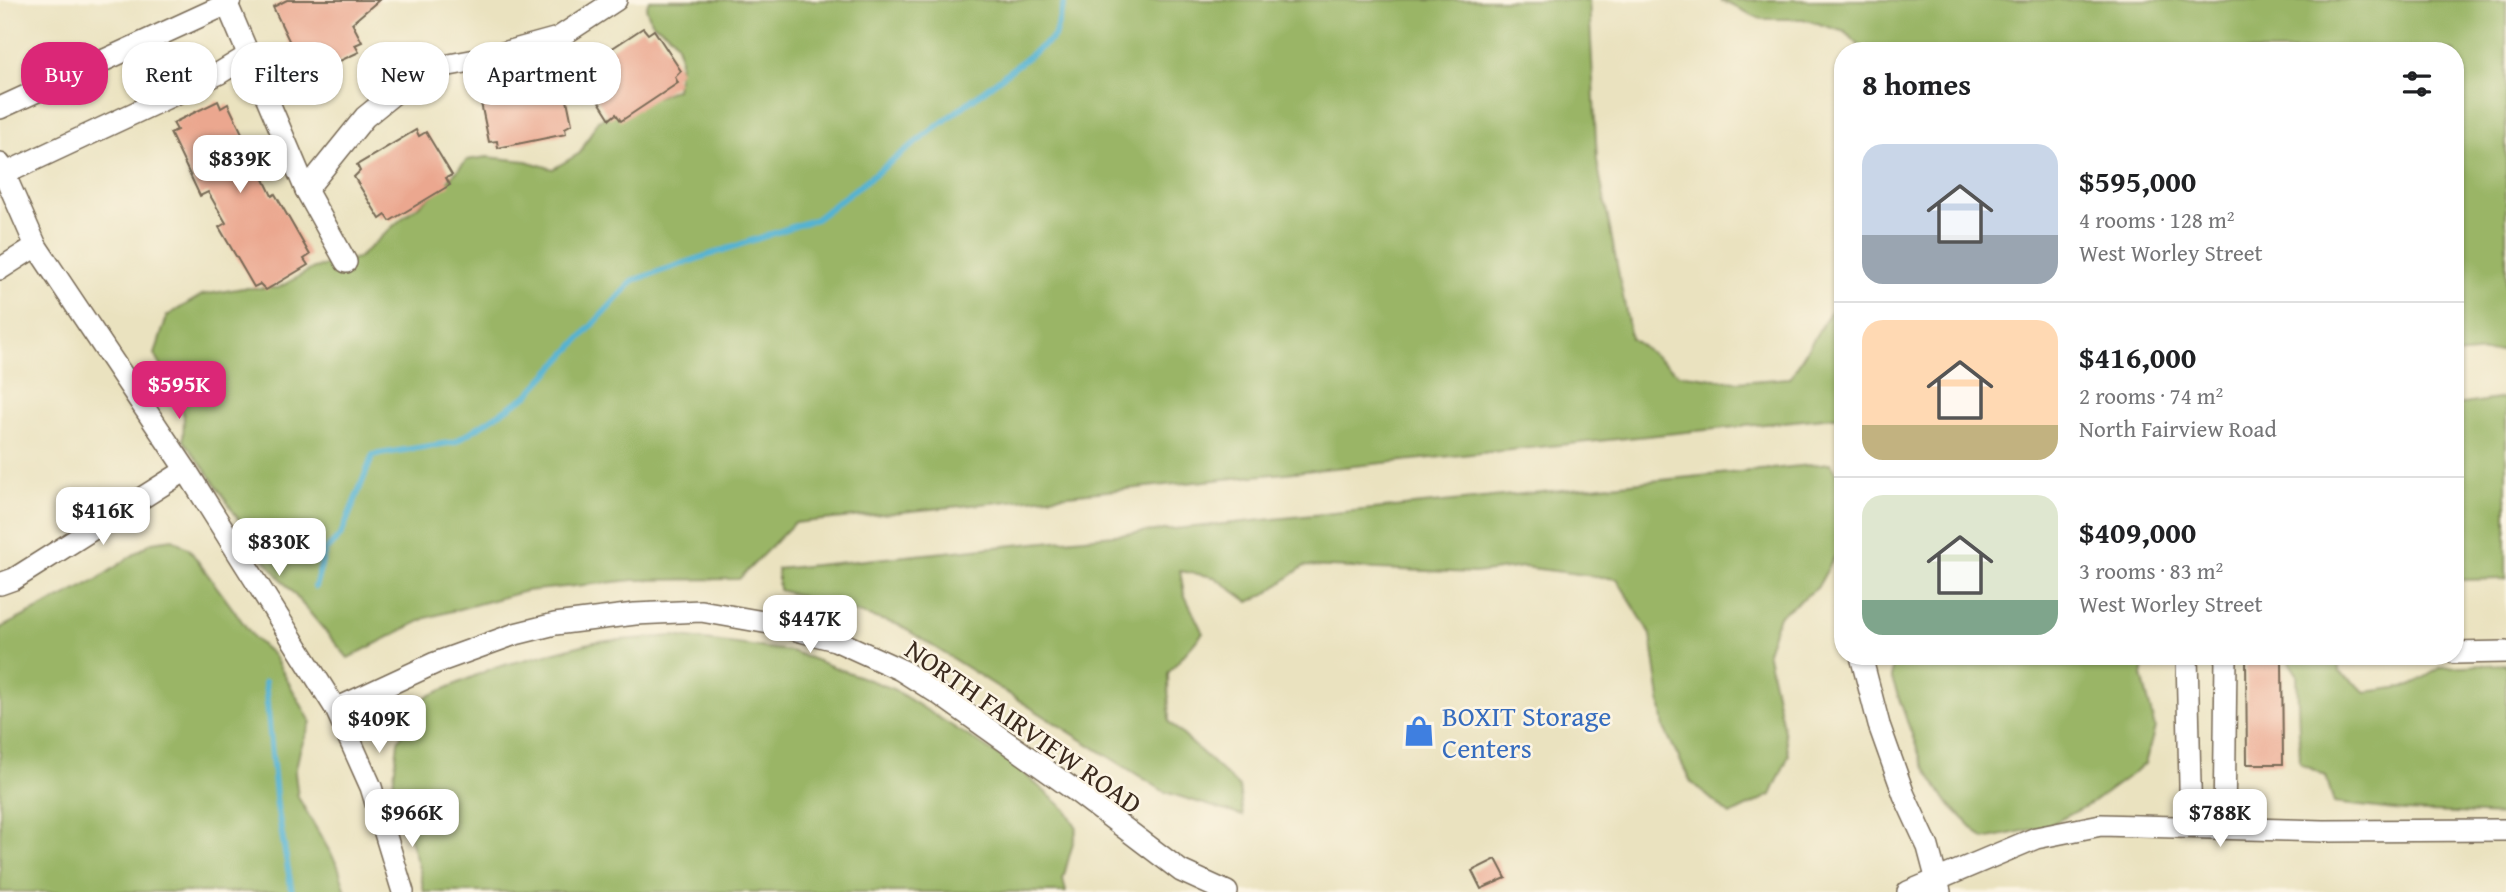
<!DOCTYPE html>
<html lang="en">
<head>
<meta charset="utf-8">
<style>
	:root { --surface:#fff; --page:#f6f6f6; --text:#202124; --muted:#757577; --line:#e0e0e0; --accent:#db2777 }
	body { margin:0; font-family:"Gentium Book Plus",serif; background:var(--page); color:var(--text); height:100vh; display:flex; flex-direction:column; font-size:26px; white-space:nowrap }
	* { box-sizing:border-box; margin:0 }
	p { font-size:23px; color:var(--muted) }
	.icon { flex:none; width:38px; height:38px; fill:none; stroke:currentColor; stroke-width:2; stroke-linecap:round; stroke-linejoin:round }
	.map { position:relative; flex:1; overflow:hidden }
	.sheet { position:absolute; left:1834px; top:42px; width:630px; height:623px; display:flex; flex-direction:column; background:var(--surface); border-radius:28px; box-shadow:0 2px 5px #0004 }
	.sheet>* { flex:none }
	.banner { position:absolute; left:21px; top:42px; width:665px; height:63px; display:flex; gap:14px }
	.price { position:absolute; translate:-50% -60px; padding:0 16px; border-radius:14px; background:#fff; color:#222; font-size:23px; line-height:46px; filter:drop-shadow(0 2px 4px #0008) }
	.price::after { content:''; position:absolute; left:50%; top:42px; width:21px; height:16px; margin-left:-10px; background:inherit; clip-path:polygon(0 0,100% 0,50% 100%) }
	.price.active { background:var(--accent); color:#fff }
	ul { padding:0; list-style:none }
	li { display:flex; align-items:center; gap:21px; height:175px; padding:0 28px }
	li+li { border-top:2px solid var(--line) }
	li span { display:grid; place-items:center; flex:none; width:196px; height:140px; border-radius:21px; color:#555 }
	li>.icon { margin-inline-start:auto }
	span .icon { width:84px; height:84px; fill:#fffc; stroke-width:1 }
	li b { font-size:30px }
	h2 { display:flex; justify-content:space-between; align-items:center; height:84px; padding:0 28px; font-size:30px }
	.pill { padding:0 24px; border-radius:28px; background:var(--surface); box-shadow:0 2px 5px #0004; font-size:24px; line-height:63px }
	.pill.active { background:var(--accent); color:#fff }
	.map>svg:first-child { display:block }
	.forest { fill:#9ab566; stroke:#6a7042; stroke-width:2 }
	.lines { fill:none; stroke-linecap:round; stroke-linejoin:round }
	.stream { stroke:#54b3d2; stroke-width:6 }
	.building { fill:#eba78f }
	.minor-casing { stroke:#786a56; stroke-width:24 }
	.minor { stroke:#fff; stroke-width:21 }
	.labels { text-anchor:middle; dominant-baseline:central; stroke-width:5; stroke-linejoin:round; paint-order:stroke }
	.shop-label { font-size:28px; fill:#366cbe; stroke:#fcf5e5; text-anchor:start }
	.street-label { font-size:28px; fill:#3b2a1e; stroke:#fcf5e5 }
</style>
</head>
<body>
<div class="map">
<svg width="2506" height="892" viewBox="0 0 2506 892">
	<rect width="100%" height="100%" fill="#fcf5e5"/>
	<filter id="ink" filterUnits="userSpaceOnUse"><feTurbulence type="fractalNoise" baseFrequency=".0143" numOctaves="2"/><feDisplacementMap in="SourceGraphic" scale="14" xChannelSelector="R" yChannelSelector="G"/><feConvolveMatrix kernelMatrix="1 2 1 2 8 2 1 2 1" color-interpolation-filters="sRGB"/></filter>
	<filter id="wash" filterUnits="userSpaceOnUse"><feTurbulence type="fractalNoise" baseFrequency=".00686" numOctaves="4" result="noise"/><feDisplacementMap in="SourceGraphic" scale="28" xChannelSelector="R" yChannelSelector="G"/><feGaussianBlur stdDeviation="1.57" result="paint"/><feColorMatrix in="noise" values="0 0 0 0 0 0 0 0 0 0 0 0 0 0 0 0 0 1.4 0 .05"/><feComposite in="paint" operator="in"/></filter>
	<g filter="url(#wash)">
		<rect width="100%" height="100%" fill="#eae2bf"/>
		<g class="forest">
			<path d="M649,0H1589L1597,161L1631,338L1679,374L1737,382L1790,378L1841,294L1843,288V416L794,523L739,579L634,580L526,591L426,618L348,658L265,560L210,476L183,440L184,415L155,354L167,316L202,295L243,288H278L314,268L358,258L400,220L440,189L467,160L487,157L526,161L553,169L580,153L598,120L676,89C679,72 685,50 671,36C657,21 655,34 646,8Z"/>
			<polygon points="1720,0 2506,0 2506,350 2455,355 2455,51 1865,51 1845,32 1803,19 1761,19"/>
			<polygon points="2506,398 2506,579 2455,580 2455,405"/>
			<polygon points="1830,463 1843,482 1843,542 1817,588 1779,616 1767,651 1789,755 1771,795 1730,815 1691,782 1664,728 1651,635 1617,579 1523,567 1475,573 1304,566 1269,592 1249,602 1214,577 1180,571 1184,594 1203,633 1168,673 1169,722 1239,787 1243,816 1165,792 899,625 779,590 777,569"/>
			<polygon points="173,539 189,549 255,639 273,655 311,722 300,750 295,773 298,797 338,866 346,892 0,892 0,628 95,581 152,542"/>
			<polygon points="673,636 791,651 893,689 1014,765 1066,810 1077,828 1063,879 1066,892 424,892 420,871 393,786 398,741 426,697 493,668 594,642"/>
			<polygon points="1892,656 2146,656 2142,676 2155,728 2145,764 2092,803 2048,826 1984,839 1946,801 1923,765 1892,679"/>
			<polygon points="2285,656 2338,656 2339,671 2366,692 2410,686 2442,667 2506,664 2506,815 2403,811 2334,803 2326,776 2300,763 2297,674"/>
		</g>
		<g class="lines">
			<g class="stream">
				<polyline points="315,587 325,551 341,535 373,455 455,442 528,395 634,280 816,219 1054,37 1065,0"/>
				<polyline points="265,682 277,806 292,892"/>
			</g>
		</g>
		<g id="blocks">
			<g class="building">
				<polygon points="287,0 379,0 352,23 362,42 355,45 359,52 314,73 309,67 303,70 273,7"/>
				<polygon points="643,28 648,34 654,30 681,71 675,77 678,83 621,121 616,114 610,119 579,70"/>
				<polygon points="553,70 555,77 562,76 572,124 565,128 566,134 498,148 497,141 489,142 479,93 486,92 485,84"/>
				<polygon points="218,101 221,108 228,104 272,196 275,194 310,255 304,259 308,265 266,290 260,284 254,287 219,227 226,223 208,192 200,196 170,133 177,130 173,123"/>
				<polygon points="416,130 419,136 426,132 452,175 446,178 450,185 390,221 386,215 380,219 354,177 360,171 357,165"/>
				<polygon points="2246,656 2282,656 2283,764 2247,764"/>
				<polygon points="1496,859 1506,878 1481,889 1472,871"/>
			</g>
		</g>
	</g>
	<g filter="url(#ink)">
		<use href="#blocks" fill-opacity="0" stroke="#786a56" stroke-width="2"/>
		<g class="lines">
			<defs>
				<g id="minor">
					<polyline points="227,4 306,190 346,262"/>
					<polyline points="0,108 227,4 230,0"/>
					<polyline points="0,164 36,246 186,470 336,709 371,787 403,892"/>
					<polyline points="4,174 218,74 249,55"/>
					<polyline points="306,190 365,117 423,70 481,59 558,38 616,0"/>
					<polyline points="0,269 36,246"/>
					<polyline points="0,584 14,579 186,470"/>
					<polyline points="2455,653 2506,652"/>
					<polyline points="1861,656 1879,725 1904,795 1928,847 1940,892"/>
					<polyline points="2187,656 2191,827"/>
					<polyline points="336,709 435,663 515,634 555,624 635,614 701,611 769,623 835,640 901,670 939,694 1077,792 1181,871 1227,892"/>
					<polyline points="2224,828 2226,656"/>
					<polyline points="1908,892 2036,838 2101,825 2324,831 2506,830"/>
				</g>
			</defs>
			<use href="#minor" class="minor-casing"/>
			<use href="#minor" class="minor"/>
		</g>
	</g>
	<defs>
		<symbol id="shop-bare" viewBox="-9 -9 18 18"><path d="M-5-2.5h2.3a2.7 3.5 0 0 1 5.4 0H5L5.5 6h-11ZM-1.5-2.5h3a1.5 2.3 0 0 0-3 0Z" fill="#3f7fe0" stroke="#fcf5e5" stroke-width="2.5" paint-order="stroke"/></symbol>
	</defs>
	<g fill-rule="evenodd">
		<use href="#shop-bare" x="1397" y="709" width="44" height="44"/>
	</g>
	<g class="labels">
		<g class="shop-label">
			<text x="1442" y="715">BOXIT Storage<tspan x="1442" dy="32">Centers</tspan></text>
		</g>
		<g class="street-label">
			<text transform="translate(1024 726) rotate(35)">NORTH FAIRVIEW ROAD</text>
		</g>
	</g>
</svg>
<b class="price" style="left:240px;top:195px">$839K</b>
<b class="price active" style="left:179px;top:421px">$595K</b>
<b class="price" style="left:103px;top:547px">$416K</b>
<b class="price" style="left:279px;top:578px">$830K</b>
<b class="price" style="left:810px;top:655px">$447K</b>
<b class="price" style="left:379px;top:755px">$409K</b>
<b class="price" style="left:412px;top:849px">$966K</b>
<b class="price" style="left:2220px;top:849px">$788K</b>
<div class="banner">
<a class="pill active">Buy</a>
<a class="pill">Rent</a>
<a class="pill">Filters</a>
<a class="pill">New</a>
<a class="pill">Apartment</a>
</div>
<section class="sheet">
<h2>8 homes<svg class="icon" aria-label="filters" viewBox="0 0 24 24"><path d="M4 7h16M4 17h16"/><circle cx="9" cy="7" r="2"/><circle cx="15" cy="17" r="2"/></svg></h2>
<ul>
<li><span style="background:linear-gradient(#c9d6e8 65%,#9aa5b1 0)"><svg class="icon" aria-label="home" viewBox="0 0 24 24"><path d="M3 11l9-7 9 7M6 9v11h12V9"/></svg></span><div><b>$595,000</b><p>4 rooms · 128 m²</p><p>West Worley Street</p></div></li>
<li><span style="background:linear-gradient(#ffd9b3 75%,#c2b280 0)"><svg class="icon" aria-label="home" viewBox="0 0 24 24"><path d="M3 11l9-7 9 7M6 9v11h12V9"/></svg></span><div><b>$416,000</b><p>2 rooms · 74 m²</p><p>North Fairview Road</p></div></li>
<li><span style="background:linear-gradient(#dfe7d0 75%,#7fa58c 0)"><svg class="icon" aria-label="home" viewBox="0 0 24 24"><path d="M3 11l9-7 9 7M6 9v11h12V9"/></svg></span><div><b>$409,000</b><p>3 rooms · 83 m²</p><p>West Worley Street</p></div></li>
</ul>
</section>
</div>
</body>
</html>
